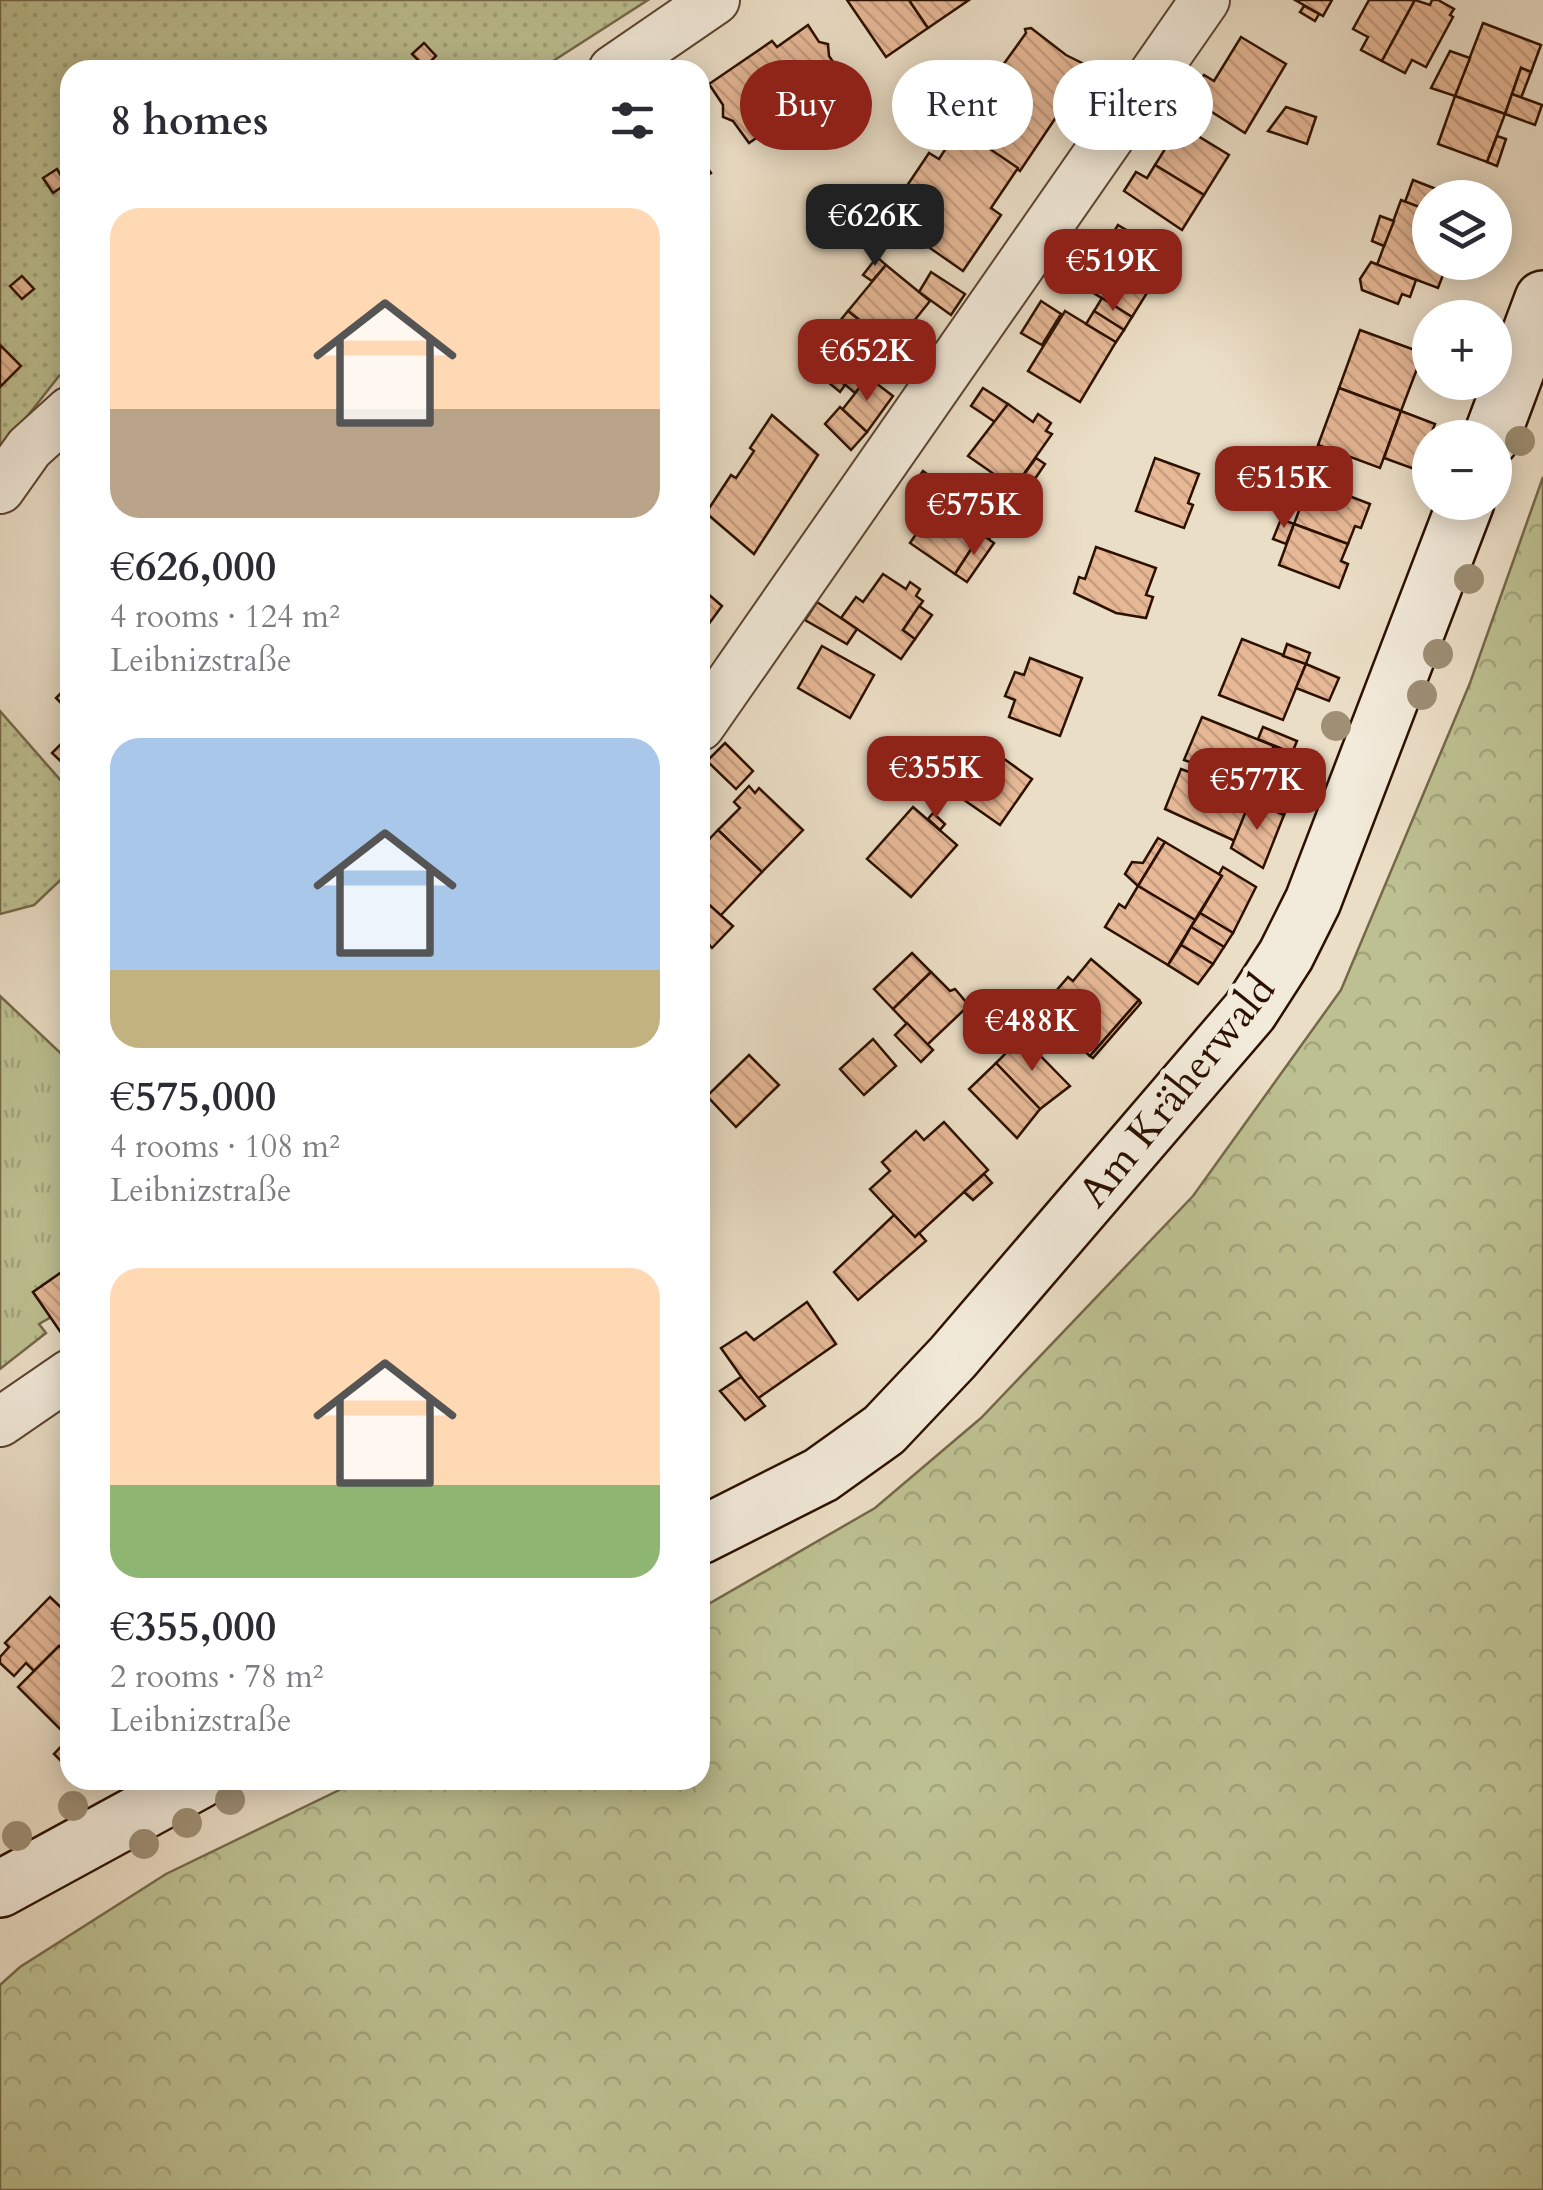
<!DOCTYPE html>
<html lang="en">
<head>
<meta charset="utf-8">
<style>
	:root { --surface:#fff; --page:#f2f2f3; --text:#2b2b33; --muted:#7c7c81; --accent:#8f2418 }
	body { margin:0; font-family:Cardo,serif; background:var(--page); color:var(--text); height:100vh; display:flex; flex-direction:column; font-size:38px; white-space:nowrap }
	* { box-sizing:border-box; margin:0 }
	p { font-size:32px; color:var(--muted) }
	.icon { flex:none; width:55px; height:55px; fill:none; stroke:currentColor; stroke-width:2; stroke-linecap:round; stroke-linejoin:round }
	.map { position:relative; flex:1; overflow:hidden }
	.sheet { position:absolute; left:60px; top:60px; width:650px; height:1730px; display:flex; flex-direction:column; background:var(--surface); border-radius:30px; box-shadow:0 5px 25px #0003 }
	.sheet>* { flex:none }
	.top-card { position:absolute; left:740px; top:60px; width:652px; height:90px; display:flex; gap:20px }
	.buttons { position:absolute; left:1412px; top:180px; display:grid; gap:20px }
	.buttons a { display:grid; place-items:center; width:100px; height:100px; border-radius:50%; background:var(--surface); box-shadow:0 5px 25px #0003; font-size:50px }
	.price { position:absolute; translate:-50% -85px; padding:0 22px; border-radius:20px; background:var(--accent); color:#fff; font-size:32px; line-height:65px; filter:drop-shadow(0 2px 5px #0008) }
	.price::after { content:''; position:absolute; left:50%; top:60px; width:30px; height:22px; margin-left:-15px; background:inherit; clip-path:polygon(0 0,100% 0,50% 100%) }
	.price.selected { background:#222; color:#fff }
	ul { padding:0; list-style:none }
	li { display:grid; align-content:center; gap:20px; height:530px; padding:0 50px }
	li span { display:grid; place-items:center; height:310px; border-radius:30px; color:#555 }
	li>.icon { margin-inline-start:auto }
	span .icon { width:180px; height:180px; fill:#fffc; stroke-width:1 }
	li b { font-size:42px }
	h2 { display:flex; justify-content:space-between; align-items:center; height:120px; padding:0 50px; font-size:42px }
	.pill { padding:0 35px; border-radius:45px; background:var(--surface); box-shadow:0 5px 25px #0003; font-size:35px; line-height:90px }
	.pill.selected { background:var(--accent); color:#fff }
	.map>svg:first-child { display:block }
	.grass { fill:url(#grass-dots); stroke:#756848; stroke-width:2.5 }
	.forest { fill:url(#forest-crowns); stroke:#756848; stroke-width:2.5 }
	.park { fill:url(#park-tufts); stroke:#756848; stroke-width:2.5 }
	.building { fill:url(#building-back-hatch); stroke:#2d1100; stroke-width:2.5 }
	.lines { fill:none; stroke-linecap:round; stroke-linejoin:round }
	.street-casing { stroke:#5c4432; stroke-width:52 }
	.secondary-casing { stroke:#2d1100; stroke-width:60 }
	.street { stroke:#f2eada; stroke-width:48 }
	.secondary { stroke:#f2eada; stroke-width:55 }
	.tree { fill:#9e8f75 }
	.labels { text-anchor:middle; dominant-baseline:central; stroke-width:10; stroke-linejoin:round; paint-order:stroke }
	.street-label { font-size:42px; fill:#2d1100; stroke:#f2eada }
</style>
</head>
<body>
<div class="map">
<svg width="1543" height="2190" viewBox="0 0 1543 2190">
	<defs>
		<pattern id="grass-dots" width="8" height="8" patternUnits="userSpaceOnUse" patternTransform="scale(2.5)"><rect width="8" height="8" fill="#bdc091"/><path d="M2 2h.1M6 6h.1" fill="none" stroke="#a3a47b" stroke-width="1.8" stroke-linecap="round"/></pattern>
		<pattern id="forest-crowns" width="20" height="18" patternUnits="userSpaceOnUse" patternTransform="scale(2.5)"><rect width="20" height="18" fill="#bdc091"/><path d="M2 6a3 3 0 1 1 6 0M12 15a3 3 0 1 1 6 0" fill="none" stroke="#a3a47b"/></pattern>
		<pattern id="park-tufts" width="24" height="20" patternUnits="userSpaceOnUse" patternTransform="scale(2.5)"><rect width="24" height="20" fill="#bdc091"/><path d="M3 7l-1-3M5 7V3M7 7l1-3M15 17l-1-3M17 17v-4M19 17l1-3" fill="none" stroke="#a3a47b"/></pattern>
		<pattern id="building-back-hatch" width="6" height="6" patternUnits="userSpaceOnUse" patternTransform="scale(2.5)"><rect width="6" height="6" fill="#e6b896"/><path d="M-1 5l2 2M0 0l6 6M5-1l2 2" fill="none" stroke="#c69d80"/></pattern>
	</defs>
	<rect width="100%" height="100%" fill="#ebdec6"/>
	<filter id="stains"><feTurbulence type="fractalNoise" baseFrequency=".002" numOctaves="4"/><feColorMatrix values="0 0 0 0 .2 0 0 0 0 .09 0 0 0 0 .02 0 0 0 .5 -.17"/></filter>
	<radialGradient id="worn" r=".72"><stop offset=".6" stop-color="#630" stop-opacity="0"/><stop offset="1" stop-color="#630" stop-opacity=".3"/></radialGradient>
	<g class="grass">
		<polygon points="0,0 648,0 539,70 70,70 70,370 59,376 0,451"/>
		<polygon points="0,711 70,791 70,871 34,905 0,914"/>
	</g>
	<polygon class="forest" points="1543,477 1543,2190 0,2190 0,1985 20,1967 166,1874 360,1780 700,1780 700,1609 875,1508 981,1418 1193,1196 1341,990 1470,683"/>
	<polygon class="park" points="0,996 70,1062 70,1274 66,1269 33,1292 51,1317 39,1324 46,1333 0,1369"/>
	<g class="building">
		<polygon points="847,0 909,0 928,28 886,57"/>
		<polygon points="909,0 969,0 928,28"/>
		<polygon points="1295,0 1332,0 1323,16"/>
		<polygon points="1369,0 1415,0 1382,61 1361,50 1368,37 1353,29"/>
		<polygon points="1415,0 1430,5 1432,0 1438,0 1454,9 1450,15 1453,17 1426,67 1412,60 1405,73 1382,61"/>
		<polygon points="1304,6 1319,14 1315,21 1300,12"/>
		<polygon points="1483,23 1541,45 1531,72 1521,68 1505,114 1455,96"/>
		<polygon points="808,25 819,42 828,44 829,56 844,78 805,104 809,110 784,128 780,122 749,143 733,121 723,117 723,105 709,84 772,41 777,47"/>
		<polygon points="1031,28 1066,55 1088,66 1088,74 1085,74 1020,171 958,127 1016,47 1026,33 1025,29"/>
		<polygon points="1241,37 1286,64 1245,133 1193,100 1193,93 1204,75 1214,81"/>
		<polygon points="424,43 436,56 425,67 412,54"/>
		<polygon points="1450,51 1470,58 1455,96 1431,88"/>
		<polygon points="1521,68 1531,72 1521,98 1512,94"/>
		<polygon points="1180,74 1191,81 1193,100 1205,107 1197,120 1164,100"/>
		<polygon points="1512,94 1542,105 1535,125 1505,114"/>
		<polygon points="1455,96 1505,114 1487,162 1438,144"/>
		<polygon points="1286,107 1316,117 1307,144 1268,131"/>
		<polygon points="1180,125 1229,155 1204,195 1155,165"/>
		<polygon points="959,128 1018,168 991,208 1001,215 963,271 930,248 935,242 890,211 929,153 939,159"/>
		<polygon points="1497,136 1506,139 1497,166 1487,162"/>
		<polygon points="700,157 711,173 700,181"/>
		<polygon points="1155,165 1204,195 1182,230 1124,191 1136,172 1147,178"/>
		<polygon points="57,169 66,184 53,193 43,178"/>
		<polygon points="1413,180 1449,194 1447,198 1430,198 1430,211 1405,202"/>
		<polygon points="1401,200 1430,211 1430,262 1448,262 1438,288 1377,265"/>
		<polygon points="1380,216 1394,221 1384,246 1372,241"/>
		<polygon points="1118,225 1170,256 1132,317 1081,285"/>
		<polygon points="877,257 886,265 872,281 863,275"/>
		<polygon points="1371,262 1416,280 1410,297 1402,294 1398,304 1362,290 1360,279"/>
		<polygon points="886,265 930,301 893,347 848,311"/>
		<polygon points="931,272 965,294 951,315 919,292"/>
		<polygon points="22,276 34,289 22,299 10,286"/>
		<polygon points="1102,298 1132,317 1124,330 1094,311"/>
		<polygon points="1041,301 1061,314 1042,345 1021,333"/>
		<polygon points="848,311 893,347 855,393 802,348 816,332 825,339"/>
		<polygon points="1065,311 1116,342 1080,402 1028,371"/>
		<polygon points="1094,311 1124,330 1116,342 1086,324"/>
		<polygon points="1360,330 1423,353 1401,411 1339,388"/>
		<polygon points="0,345 21,366 0,387"/>
		<polygon points="828,371 845,385 840,392 823,378"/>
		<polygon points="868,377 893,396 867,432 842,410"/>
		<polygon points="983,388 1008,404 995,422 971,406"/>
		<polygon points="1339,388 1401,411 1380,468 1318,445"/>
		<polygon points="1008,404 1033,422 1038,414 1051,423 1046,431 1052,434 1014,488 968,456"/>
		<polygon points="840,407 867,432 851,450 825,424"/>
		<polygon points="1401,411 1435,424 1417,470 1384,458"/>
		<polygon points="772,415 818,455 754,554 706,513 731,475 736,478 754,451 750,448"/>
		<polygon points="1036,458 1045,464 1024,495 1014,488"/>
		<polygon points="1155,458 1199,474 1188,503 1193,505 1184,528 1136,511"/>
		<polygon points="923,471 947,489 934,507 910,489"/>
		<polygon points="1310,481 1370,504 1361,528 1355,526 1348,544 1294,524"/>
		<polygon points="947,489 991,519 985,528 993,533 989,539 981,534 955,574 910,543"/>
		<polygon points="1281,519 1294,524 1286,544 1273,539"/>
		<polygon points="1294,524 1348,544 1341,561 1348,564 1339,588 1279,565"/>
		<polygon points="981,534 994,543 967,582 955,574"/>
		<polygon points="1096,547 1156,568 1146,595 1153,597 1146,618 1116,613 1074,593 1079,577 1085,579"/>
		<polygon points="883,574 906,589 910,582 920,589 916,596 923,601 903,630 915,639 901,659 841,618 856,597 863,602"/>
		<polygon points="700,587 722,606 700,636"/>
		<polygon points="817,602 857,629 847,644 805,620"/>
		<polygon points="919,606 932,615 915,639 903,630"/>
		<polygon points="1242,639 1306,664 1283,720 1219,695"/>
		<polygon points="1287,644 1310,653 1306,664 1283,656"/>
		<polygon points="822,646 874,675 850,718 798,688"/>
		<polygon points="1030,658 1082,678 1060,736 1009,717 1015,700 1005,696 1015,672 1024,675"/>
		<polygon points="1306,664 1339,678 1329,701 1296,688"/>
		<polygon points="70,684 70,712 56,698"/>
		<polygon points="1202,717 1274,746 1254,794 1199,771 1201,766 1184,760"/>
		<polygon points="1263,727 1297,741 1292,753 1258,739"/>
		<polygon points="70,735 70,770 52,753"/>
		<polygon points="725,743 753,771 736,789 707,761"/>
		<polygon points="1274,746 1307,759 1291,798 1257,784"/>
		<polygon points="989,748 1032,779 1000,825 957,795"/>
		<polygon points="1181,769 1197,775 1199,771 1254,794 1235,841 1165,809"/>
		<polygon points="1257,784 1291,798 1284,815 1250,801"/>
		<polygon points="749,786 755,793 759,788 803,830 762,872 718,830 740,808 734,802"/>
		<polygon points="1250,801 1284,815 1263,868 1231,848"/>
		<polygon points="913,807 957,845 911,897 867,859"/>
		<polygon points="933,813 945,824 940,830 928,819"/>
		<polygon points="718,830 762,872 720,916 700,896 700,849"/>
		<polygon points="1158,838 1165,842 1138,886 1125,874 1132,862 1143,863"/>
		<polygon points="1165,842 1222,876 1195,920 1138,886"/>
		<polygon points="1223,867 1256,887 1233,933 1200,913 1222,876 1219,874"/>
		<polygon points="1138,886 1195,920 1168,965 1105,927 1119,904 1125,908"/>
		<polygon points="705,901 733,926 712,948 700,934 700,906"/>
		<polygon points="1200,913 1233,933 1224,947 1191,927"/>
		<polygon points="1191,927 1224,947 1213,964 1181,945"/>
		<polygon points="1181,945 1213,964 1198,984 1168,965"/>
		<polygon points="912,953 931,972 893,1009 874,989"/>
		<polygon points="1091,959 1139,1000 1090,1056 1038,1012 1068,977 1073,981"/>
		<polygon points="931,972 950,991 955,989 966,1002 966,1008 927,1045 893,1009"/>
		<polygon points="1139,1000 1141,1003 1093,1058 1090,1056"/>
		<polygon points="907,1023 933,1050 921,1062 895,1035"/>
		<polygon points="1022,1037 1070,1086 1040,1109 996,1063"/>
		<polygon points="873,1039 896,1066 864,1095 840,1069"/>
		<polygon points="749,1055 779,1085 736,1127 707,1096"/>
		<polygon points="996,1063 1040,1109 1017,1138 969,1089"/>
		<polygon points="944,1122 988,1170 915,1237 870,1189 890,1171 882,1162 916,1131 924,1140"/>
		<polygon points="984,1174 992,1183 973,1200 964,1192"/>
		<polygon points="894,1215 915,1237 919,1233 926,1241 858,1300 834,1272"/>
		<polygon points="66,1269 70,1274 70,1337 66,1340 33,1292"/>
		<polygon points="807,1302 836,1344 757,1399 721,1348 746,1332 754,1340"/>
		<polygon points="741,1377 765,1406 745,1420 720,1391"/>
		<polygon points="50,1597 70,1616 70,1646 65,1652 59,1646 34,1671 26,1663 14,1676 0,1663 0,1657 9,1647 5,1643"/>
		<polygon points="59,1646 70,1657 70,1739 18,1687"/>
		<polygon points="69,1738 70,1739 70,1770 54,1754"/>
	</g>
	<g class="lines">
		<defs>
			<g id="street">
				<polyline points="613,70 715,0"/>
				<polyline points="0,489 29,448 70,411"/>
				<polyline points="700,726 1205,0"/>
				<polyline points="0,1422 70,1374"/>
			</g>
			<g id="secondary">
				<polyline points="1491,438 1543,299"/>
				<polyline points="700,1536 821,1475 884,1430 953,1357 1250,1011 1286,955 1313,901 1466,502"/>
				<polyline points="0,1889 200,1780"/>
			</g>
		</defs>
		<use href="#street" class="street-casing"/>
		<use href="#secondary" class="secondary-casing"/>
		<use href="#street" class="street"/>
		<use href="#secondary" class="secondary"/>
	</g>
	<g class="tree">
		<circle cx="1520" cy="441" r="15"/>
		<circle cx="1469" cy="579" r="15"/>
		<circle cx="1438" cy="654" r="15"/>
		<circle cx="1422" cy="695" r="15"/>
		<circle cx="1336" cy="726" r="15"/>
		<circle cx="230" cy="1800" r="15"/>
		<circle cx="73" cy="1806" r="15"/>
		<circle cx="187" cy="1823" r="15"/>
		<circle cx="17" cy="1836" r="15"/>
		<circle cx="144" cy="1844" r="15"/>
	</g>
	<g class="labels">
		<g class="street-label">
			<text transform="translate(1177 1091) rotate(-51)">Am Kräherwald</text>
		</g>
	</g>
	<rect width="100%" height="100%" filter="url(#stains)"/>
	<rect width="100%" height="100%" fill="url(#worn)"/>
</svg>
<div class="buttons">
<a><svg class="icon" aria-label="layers" viewBox="0 0 24 24"><path d="M12 4l9 5-9 5-9-5zM3 14l9 5 9-5"/></svg></a>
<a>+</a>
<a>−</a>
</div>
<b class="price selected" style="left:875px;top:269px">€626K</b>
<b class="price" style="left:1113px;top:314px">€519K</b>
<b class="price" style="left:867px;top:404px">€652K</b>
<b class="price" style="left:1284px;top:531px">€515K</b>
<b class="price" style="left:974px;top:558px">€575K</b>
<b class="price" style="left:936px;top:821px">€355K</b>
<b class="price" style="left:1257px;top:833px">€577K</b>
<b class="price" style="left:1032px;top:1074px">€488K</b>
<div class="top-card">
<a class="pill selected">Buy</a>
<a class="pill">Rent</a>
<a class="pill">Filters</a>
</div>
<section class="sheet">
<h2>8 homes<svg class="icon" aria-label="filters" viewBox="0 0 24 24"><path d="M4 7h16M4 17h16"/><circle cx="9" cy="7" r="2"/><circle cx="15" cy="17" r="2"/></svg></h2>
<ul>
<li><span style="background:linear-gradient(#ffd9b3 65%,#b9a48a 0)"><svg class="icon" aria-label="home" viewBox="0 0 24 24"><path d="M3 11l9-7 9 7M6 9v11h12V9"/></svg></span><div><b>€626,000</b><p>4 rooms · 124 m²</p><p>Leibnizstraße</p></div></li>
<li><span style="background:linear-gradient(#a9c7e8 75%,#c2b280 0)"><svg class="icon" aria-label="home" viewBox="0 0 24 24"><path d="M3 11l9-7 9 7M6 9v11h12V9"/></svg></span><div><b>€575,000</b><p>4 rooms · 108 m²</p><p>Leibnizstraße</p></div></li>
<li><span style="background:linear-gradient(#ffd9b3 70%,#8fb573 0)"><svg class="icon" aria-label="home" viewBox="0 0 24 24"><path d="M3 11l9-7 9 7M6 9v11h12V9"/></svg></span><div><b>€355,000</b><p>2 rooms · 78 m²</p><p>Leibnizstraße</p></div></li>
</ul>
</section>
</div>
</body>
</html>
